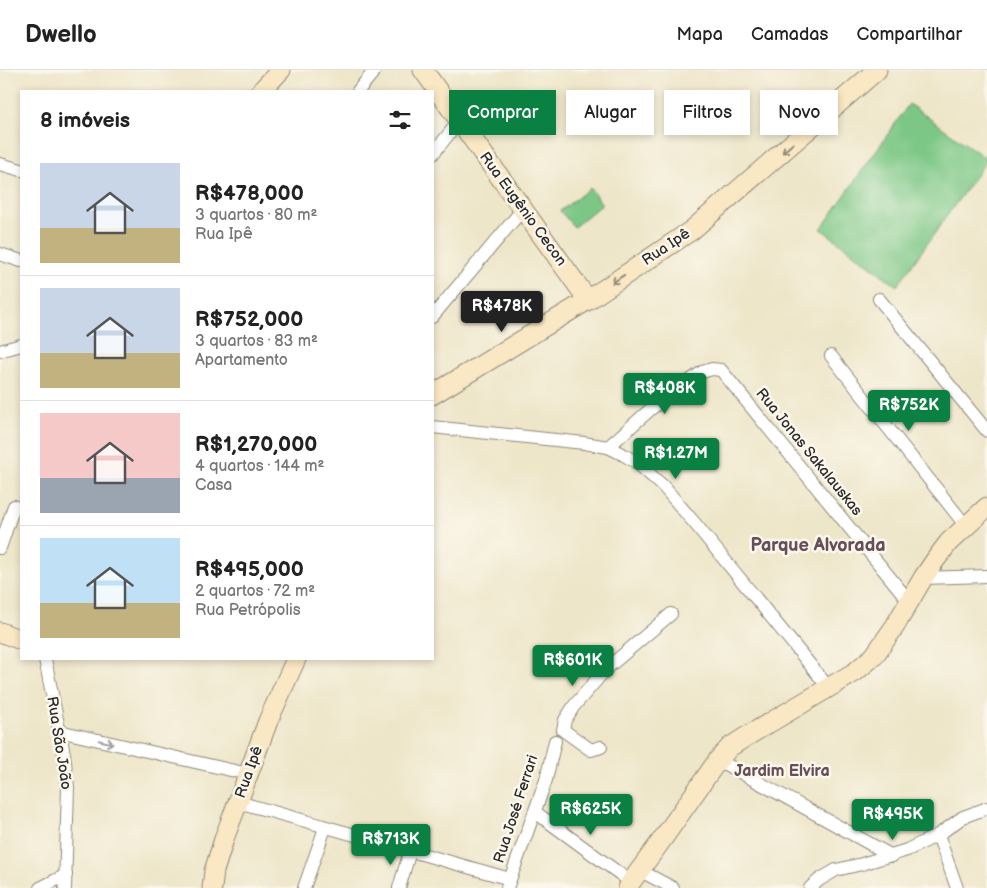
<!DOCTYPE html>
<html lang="pt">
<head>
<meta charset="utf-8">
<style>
	:root { --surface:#fff; --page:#f2f2f2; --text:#222; --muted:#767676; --line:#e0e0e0; --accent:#0b8043 }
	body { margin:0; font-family:"Balsamiq Sans",sans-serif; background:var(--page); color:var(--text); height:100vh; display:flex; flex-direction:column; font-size:19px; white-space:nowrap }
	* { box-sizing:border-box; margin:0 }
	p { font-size:16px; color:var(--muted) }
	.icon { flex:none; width:28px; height:28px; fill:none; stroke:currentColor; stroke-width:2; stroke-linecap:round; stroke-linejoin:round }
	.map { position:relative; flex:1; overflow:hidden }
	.sheet { position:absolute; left:20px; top:20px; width:414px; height:570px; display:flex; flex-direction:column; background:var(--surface); border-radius:0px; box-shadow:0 2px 8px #0003 }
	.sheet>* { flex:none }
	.hud { position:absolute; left:449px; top:20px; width:462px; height:45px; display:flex; gap:10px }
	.price { position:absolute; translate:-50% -42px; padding:0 11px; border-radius:5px; background:var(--accent); color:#fff; font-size:16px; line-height:32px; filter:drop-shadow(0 1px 2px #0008) }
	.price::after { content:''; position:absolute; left:50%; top:30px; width:15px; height:11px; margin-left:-8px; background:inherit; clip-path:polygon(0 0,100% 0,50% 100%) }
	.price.on { background:#222; color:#fff }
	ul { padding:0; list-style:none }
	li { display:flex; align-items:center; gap:15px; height:125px; padding:0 20px }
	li+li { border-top:1px solid var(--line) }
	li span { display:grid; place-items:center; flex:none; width:140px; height:100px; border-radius:0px; color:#555 }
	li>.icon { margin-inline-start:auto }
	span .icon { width:60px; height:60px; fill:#fffc; stroke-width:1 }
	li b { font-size:21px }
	h2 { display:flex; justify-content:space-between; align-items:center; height:60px; padding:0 20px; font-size:21px }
	.tag { padding:0 18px; border-radius:0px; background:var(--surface); box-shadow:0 2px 8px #0003; font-size:18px; line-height:45px }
	.tag.on { background:var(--accent); color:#fff }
	header { display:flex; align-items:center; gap:30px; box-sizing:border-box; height:70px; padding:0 25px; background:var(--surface); border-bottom:1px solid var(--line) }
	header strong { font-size:24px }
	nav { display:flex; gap:28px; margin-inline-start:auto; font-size:18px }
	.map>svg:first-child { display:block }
	.green { fill:#7bc785; stroke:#537958 }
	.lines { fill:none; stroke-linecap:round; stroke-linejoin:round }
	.street-casing { stroke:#8c887a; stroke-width:14 }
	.secondary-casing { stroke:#8c887a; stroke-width:21 }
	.street { stroke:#fff; stroke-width:12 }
	.secondary { stroke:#fae7c3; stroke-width:19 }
	.oneway { stroke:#928977 }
	.oneway2 { stroke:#a0a0a0 }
	.labels { text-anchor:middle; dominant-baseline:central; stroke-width:5; stroke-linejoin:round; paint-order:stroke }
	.street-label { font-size:15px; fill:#2b2b2b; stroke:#fbf7ec }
	.neighbourhood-label { font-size:16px; font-weight:bold; fill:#664e58; stroke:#fbf7ec }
	.quarter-label { font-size:18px; font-weight:bold; fill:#664e58; stroke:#fbf7ec }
</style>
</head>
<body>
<header>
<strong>Dwello</strong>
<nav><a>Mapa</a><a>Camadas</a><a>Compartilhar</a></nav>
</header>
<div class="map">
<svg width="987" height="818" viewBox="0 0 987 818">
	<rect width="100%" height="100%" fill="#fbf7ec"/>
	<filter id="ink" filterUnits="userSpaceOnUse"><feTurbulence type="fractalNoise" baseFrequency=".02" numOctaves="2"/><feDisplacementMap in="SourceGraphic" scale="10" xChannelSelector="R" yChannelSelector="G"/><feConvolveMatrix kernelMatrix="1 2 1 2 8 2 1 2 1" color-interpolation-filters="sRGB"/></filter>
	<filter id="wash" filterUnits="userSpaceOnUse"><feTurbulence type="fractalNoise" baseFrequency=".0096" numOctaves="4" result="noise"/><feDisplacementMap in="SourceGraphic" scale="20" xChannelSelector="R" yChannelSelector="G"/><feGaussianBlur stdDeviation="1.12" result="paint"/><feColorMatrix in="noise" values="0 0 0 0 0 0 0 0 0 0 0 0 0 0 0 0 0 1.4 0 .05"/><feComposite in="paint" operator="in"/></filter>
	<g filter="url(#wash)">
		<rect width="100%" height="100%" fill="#eee6c9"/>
		<g class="green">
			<polygon points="909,34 987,89 987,90 897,216 821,159"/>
			<polygon points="590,118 602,134 574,157 560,141"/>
		</g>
	</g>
	<g filter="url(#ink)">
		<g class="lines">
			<defs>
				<g id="street">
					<polyline points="358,21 375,0"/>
					<polyline points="432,85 460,50"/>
					<polyline points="0,94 21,100"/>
					<polyline points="0,184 21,191"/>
					<polyline points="879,229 987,361"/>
					<polyline points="432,247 523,139"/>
					<polyline points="0,281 21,275"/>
					<polyline points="831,286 966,456"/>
					<polyline points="432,357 584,373 608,377 624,385 636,392 663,416 697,456 829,618"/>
					<polyline points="608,377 652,338 702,302 712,299 721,300 909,531"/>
					<polyline points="0,478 14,436"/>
					<polyline points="923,508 987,506"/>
					<polyline points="45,589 64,684 68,717 65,818"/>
					<polyline points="59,661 248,704"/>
					<polyline points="601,677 591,680 563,660 565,650 574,636 606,599 671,544"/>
					<polyline points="718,690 892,786"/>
					<polyline points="238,732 510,809"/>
					<polyline points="535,742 631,812"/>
					<polyline points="938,765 957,818"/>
					<polyline points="639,800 673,818"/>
					<polyline points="40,818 66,805"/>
					<polyline points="304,818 325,758"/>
					<polyline points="399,818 410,781"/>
					<polyline points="507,818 546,710 555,671"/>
					<polyline points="810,818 819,810 836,800 862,794 907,780 938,765 963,747 987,738"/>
				</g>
				<g id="secondary">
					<polyline points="423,0 588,230"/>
					<polyline points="261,21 281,0"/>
					<polyline points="432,325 588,230 692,160 877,0"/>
					<polyline points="0,562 21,570"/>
					<polyline points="212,818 214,801 225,766 238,732 268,651 296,589"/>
					<polyline points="628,818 631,812 659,774 718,690 730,677 744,668 855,602 874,586 895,556 923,508 936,489 949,472 987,437"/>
				</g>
			</defs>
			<use href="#street" class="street-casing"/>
			<use href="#secondary" class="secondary-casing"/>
			<use href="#street" class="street"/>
			<use href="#secondary" class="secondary"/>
		</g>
		<defs><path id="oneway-shaft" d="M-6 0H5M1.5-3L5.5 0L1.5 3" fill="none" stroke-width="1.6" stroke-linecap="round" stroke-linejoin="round" transform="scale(1.25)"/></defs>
		<g class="oneway">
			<use href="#oneway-shaft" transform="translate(788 78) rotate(139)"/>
			<use href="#oneway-shaft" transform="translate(618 209) rotate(146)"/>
		</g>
		<use class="oneway2" href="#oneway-shaft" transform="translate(106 672) rotate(13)"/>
	</g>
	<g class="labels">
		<g class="street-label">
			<text transform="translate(523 139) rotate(54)">Rua Eugênio Cecon</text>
			<text transform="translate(666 177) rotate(-34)">Rua Ipê</text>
			<text transform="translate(809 382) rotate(51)">Rua Jonas Sakalauskas</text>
			<text transform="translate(59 673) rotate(81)">Rua São João</text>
			<text transform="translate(249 702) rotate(-70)">Rua Ipê</text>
			<text transform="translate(516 739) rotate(-72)">Rua José Ferrari</text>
		</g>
		<g class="neighbourhood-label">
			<text x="782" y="701">Jardim Elvira</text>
		</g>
		<g class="quarter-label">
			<text x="818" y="475">Parque Alvorada</text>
		</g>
	</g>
</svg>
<b class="price on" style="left:502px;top:263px">R$478K</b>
<b class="price" style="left:665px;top:345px">R$408K</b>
<b class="price" style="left:909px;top:362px">R$752K</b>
<b class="price" style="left:676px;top:410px">R$1.27M</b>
<b class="price" style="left:573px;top:617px">R$601K</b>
<b class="price" style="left:591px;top:766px">R$625K</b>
<b class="price" style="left:893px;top:771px">R$495K</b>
<b class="price" style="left:391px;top:796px">R$713K</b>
<div class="hud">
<a class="tag on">Comprar</a>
<a class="tag">Alugar</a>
<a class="tag">Filtros</a>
<a class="tag">Novo</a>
</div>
<section class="sheet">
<h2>8 imóveis<svg class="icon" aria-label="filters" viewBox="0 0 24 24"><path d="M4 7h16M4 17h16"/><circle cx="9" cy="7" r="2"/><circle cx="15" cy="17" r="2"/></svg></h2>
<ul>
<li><span style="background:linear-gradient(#c9d6e8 65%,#c2b280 0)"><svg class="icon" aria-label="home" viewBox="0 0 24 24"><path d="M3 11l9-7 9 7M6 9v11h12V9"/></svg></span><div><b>R$478,000</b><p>3 quartos · 80 m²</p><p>Rua Ipê</p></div></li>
<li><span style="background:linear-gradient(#c9d6e8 65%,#c2b280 0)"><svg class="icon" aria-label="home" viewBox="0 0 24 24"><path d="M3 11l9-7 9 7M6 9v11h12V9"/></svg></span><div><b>R$752,000</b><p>3 quartos · 83 m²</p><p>Apartamento</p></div></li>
<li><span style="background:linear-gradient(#f6c9c9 65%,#9aa5b1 0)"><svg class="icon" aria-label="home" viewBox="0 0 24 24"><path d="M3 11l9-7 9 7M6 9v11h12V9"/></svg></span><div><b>R$1,270,000</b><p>4 quartos · 144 m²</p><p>Casa</p></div></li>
<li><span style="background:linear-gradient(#bfe0f5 65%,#c2b280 0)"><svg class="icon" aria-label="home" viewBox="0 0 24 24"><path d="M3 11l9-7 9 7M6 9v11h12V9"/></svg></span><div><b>R$495,000</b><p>2 quartos · 72 m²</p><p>Rua Petrópolis</p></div></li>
</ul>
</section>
</div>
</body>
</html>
